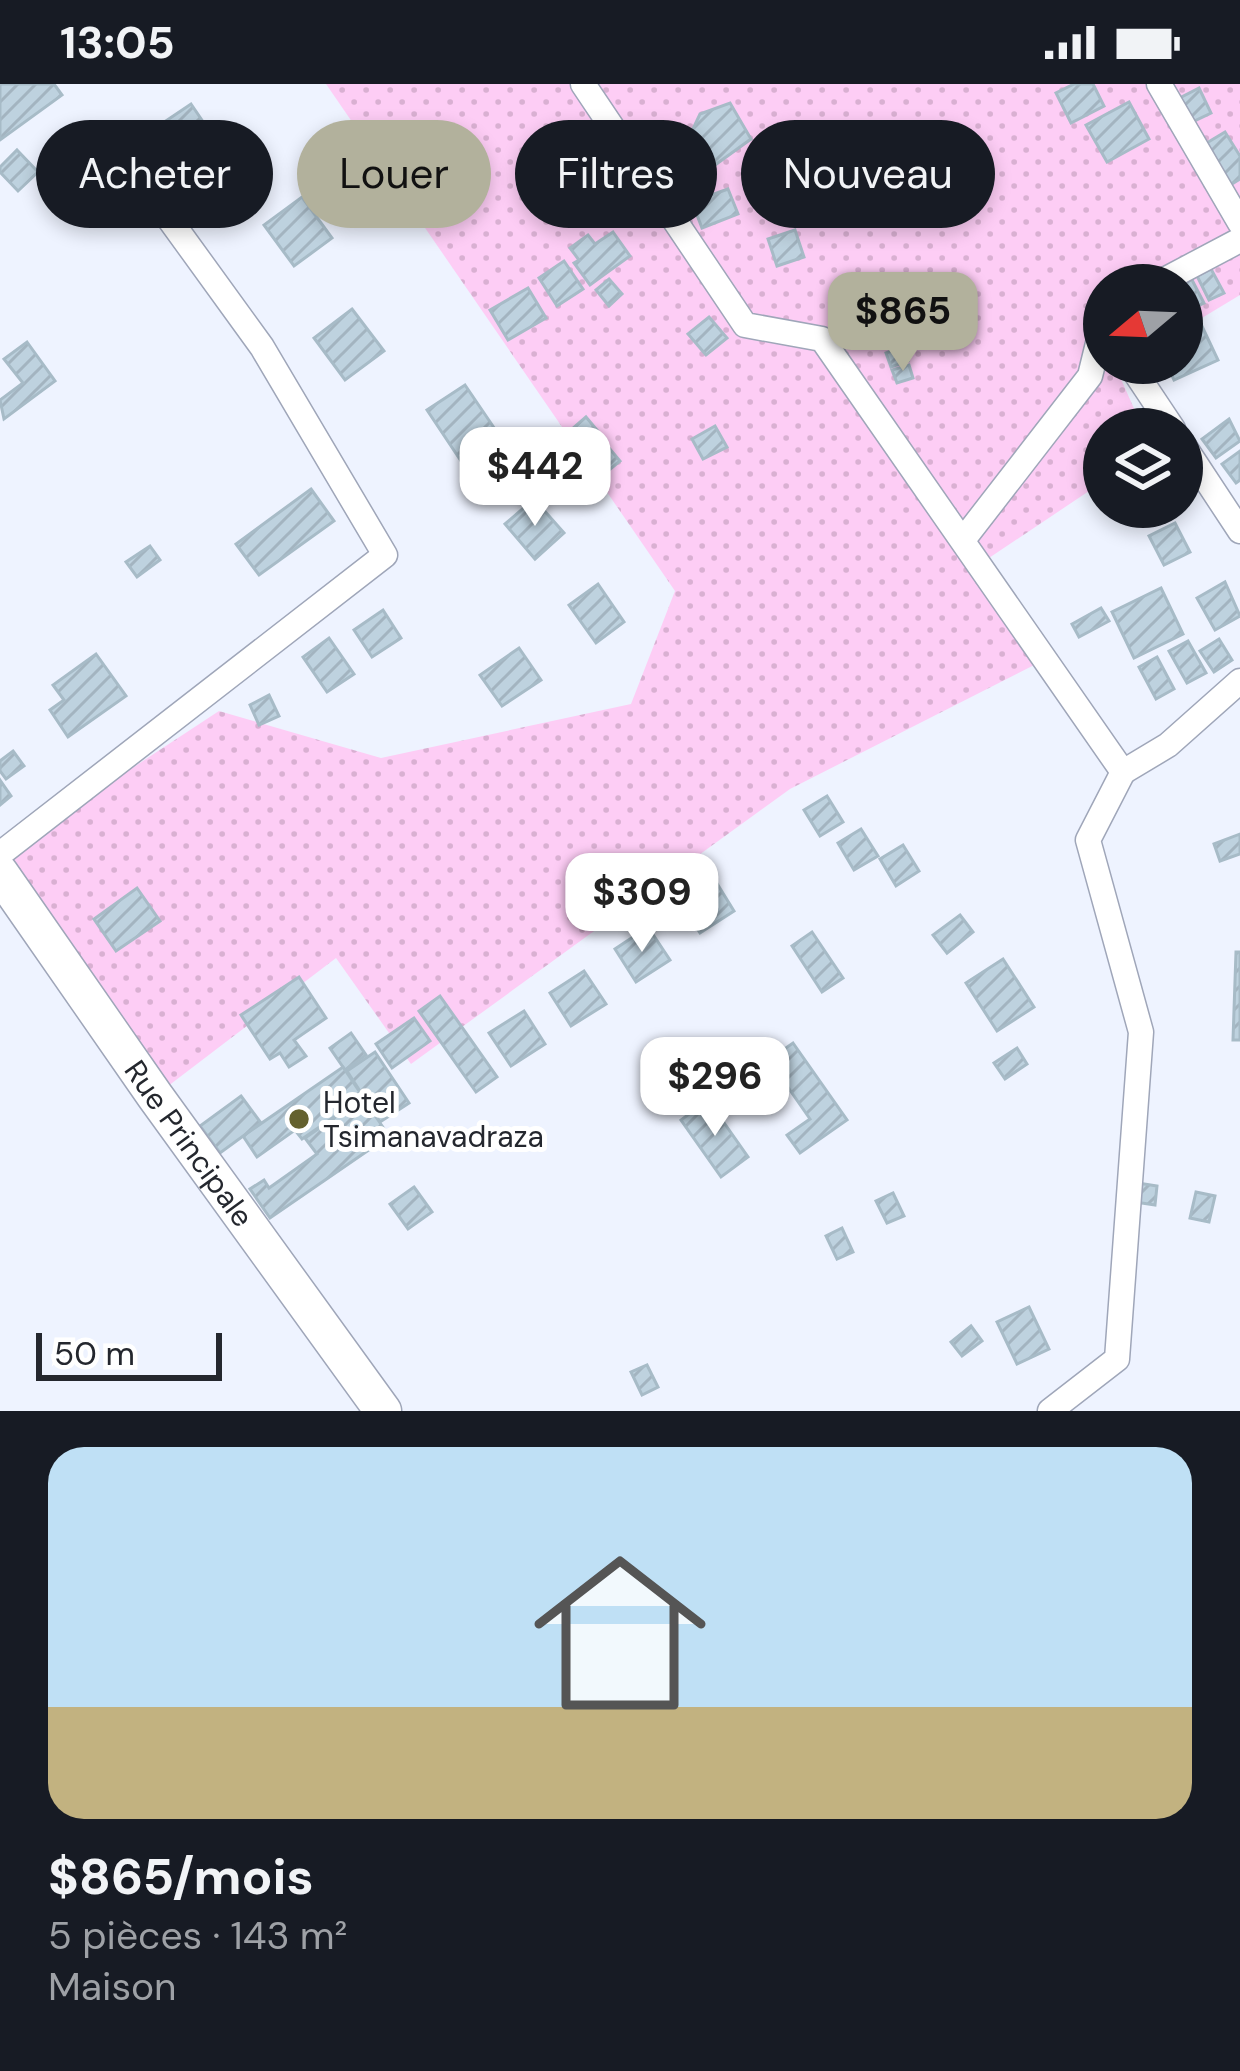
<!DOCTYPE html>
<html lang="fr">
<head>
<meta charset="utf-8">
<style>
	:root { --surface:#171b24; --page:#20242c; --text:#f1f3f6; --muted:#9ea1a6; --line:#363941; --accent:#b2b19c }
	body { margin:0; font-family:"DM Sans",sans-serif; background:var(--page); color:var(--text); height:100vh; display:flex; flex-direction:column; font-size:45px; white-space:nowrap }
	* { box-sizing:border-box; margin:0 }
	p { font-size:39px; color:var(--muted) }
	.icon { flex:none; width:66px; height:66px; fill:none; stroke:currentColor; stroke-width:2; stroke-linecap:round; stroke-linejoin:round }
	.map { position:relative; height:1327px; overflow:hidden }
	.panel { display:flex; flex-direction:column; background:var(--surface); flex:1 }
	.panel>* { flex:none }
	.banner { position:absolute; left:36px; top:36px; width:1170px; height:108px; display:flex; gap:24px }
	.needle { width:78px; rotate:251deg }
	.controls { position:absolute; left:1083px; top:180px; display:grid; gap:24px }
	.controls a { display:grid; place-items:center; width:120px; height:120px; border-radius:50%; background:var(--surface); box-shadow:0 6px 18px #0003; font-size:60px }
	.scale { position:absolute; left:36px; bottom:30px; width:186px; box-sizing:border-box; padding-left:12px; border:6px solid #24272e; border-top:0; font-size:33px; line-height:42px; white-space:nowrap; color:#24272e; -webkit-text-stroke:9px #fff; paint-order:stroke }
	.price { position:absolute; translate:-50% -102px; padding:0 27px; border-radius:24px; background:#fff; color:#222; font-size:39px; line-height:78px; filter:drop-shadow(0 3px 6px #0008) }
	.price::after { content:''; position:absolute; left:50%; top:72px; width:36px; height:27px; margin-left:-18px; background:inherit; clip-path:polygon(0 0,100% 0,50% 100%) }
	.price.current { background:var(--accent); color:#111 }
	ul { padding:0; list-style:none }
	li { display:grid; align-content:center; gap:24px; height:636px; padding:0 48px }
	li+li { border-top:3px solid var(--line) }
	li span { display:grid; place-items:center; height:372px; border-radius:36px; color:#555 }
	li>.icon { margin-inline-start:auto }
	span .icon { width:216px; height:216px; fill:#fffc; stroke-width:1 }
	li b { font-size:51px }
	.tag { padding:0 42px; border-radius:54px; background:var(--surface); box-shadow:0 6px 18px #0003; font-size:42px; line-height:108px }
	.tag.current { background:var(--accent); color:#111 }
	.status { display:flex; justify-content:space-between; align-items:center; height:84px; padding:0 60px; background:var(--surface); direction:ltr }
	.status svg { height:33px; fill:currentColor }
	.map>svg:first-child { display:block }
	.grass { fill:url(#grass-dots) }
	.building { fill:url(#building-hatch); stroke:#a7bbc7; stroke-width:3 }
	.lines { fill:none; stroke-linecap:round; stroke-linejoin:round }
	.street-casing { stroke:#9fa6b9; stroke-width:27 }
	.secondary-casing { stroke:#9fa6b9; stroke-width:39 }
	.street { stroke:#fff; stroke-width:24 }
	.secondary { stroke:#fff; stroke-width:36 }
	.poi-dot { fill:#64612e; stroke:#fff; stroke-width:4.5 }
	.labels { text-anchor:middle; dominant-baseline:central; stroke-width:10; stroke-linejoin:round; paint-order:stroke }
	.poi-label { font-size:30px; fill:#24272e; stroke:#fff; text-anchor:start }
	.street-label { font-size:30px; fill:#24272e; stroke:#fff }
</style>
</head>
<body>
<div class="status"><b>13:05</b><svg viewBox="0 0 49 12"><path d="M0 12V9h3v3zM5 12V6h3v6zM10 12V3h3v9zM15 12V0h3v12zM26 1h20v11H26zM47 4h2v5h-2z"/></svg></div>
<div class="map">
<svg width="1240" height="1327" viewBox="0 0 1240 1327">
	<defs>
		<pattern id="grass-dots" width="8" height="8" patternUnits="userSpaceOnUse" patternTransform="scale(3)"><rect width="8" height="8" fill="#fdcdf5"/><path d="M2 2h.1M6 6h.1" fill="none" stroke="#d9b0d2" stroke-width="1.8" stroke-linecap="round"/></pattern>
		<pattern id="building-hatch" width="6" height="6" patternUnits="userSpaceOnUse" patternTransform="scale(3)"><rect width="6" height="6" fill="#bed2df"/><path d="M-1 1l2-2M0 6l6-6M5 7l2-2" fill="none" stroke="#a3b4c0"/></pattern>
	</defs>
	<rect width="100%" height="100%" fill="#eef3ff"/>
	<polygon class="grass" points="326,0 1240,0 1240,211 1182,246 1182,201 1104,201 1104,279 1128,279 1117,286 1143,345 1104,345 1104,397 980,480 1046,575 790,705 411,980 336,874 155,1012 0,771 219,627 381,674 631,620 675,507"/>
	<g class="building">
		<polygon points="0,0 54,0 62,11 0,56"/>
		<polygon points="1074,0 1093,0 1104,22 1071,39 1056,9"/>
		<polygon points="1199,4 1211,29 1186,41 1174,17"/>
		<polygon points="1129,18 1149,55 1107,78 1086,41"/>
		<polygon points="730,19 751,55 715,81 693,45 700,30"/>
		<polygon points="191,20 227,73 189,98 154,45"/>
		<polygon points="1225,48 1240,72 1240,95 1224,105 1200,63"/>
		<polygon points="17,66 38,88 18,107 0,88 0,83"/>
		<polygon points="780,82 787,102 764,111 760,102 751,106 747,96"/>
		<polygon points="728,105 738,130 702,144 692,118"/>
		<polygon points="828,107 856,108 856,124 845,123 845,140 827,140"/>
		<polygon points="302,113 332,154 294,182 264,141"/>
		<polygon points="795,146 804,173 777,182 768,155"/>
		<polygon points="613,148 630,172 590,201 574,179 579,176 570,164 588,151 595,160"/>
		<polygon points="564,177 583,205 557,222 539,194"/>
		<polygon points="1211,185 1224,209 1209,216 1197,192"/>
		<polygon points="1191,194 1204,219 1189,226 1182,213 1182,201 1177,201"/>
		<polygon points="609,195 622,210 609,222 596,206"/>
		<polygon points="528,204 546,234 508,256 490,226"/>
		<polygon points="352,225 384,267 345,296 314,254"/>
		<polygon points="709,233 727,254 706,271 688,250"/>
		<polygon points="1200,238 1218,276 1174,296 1166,279 1182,279 1182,246"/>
		<polygon points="27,258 55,297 4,335 0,316 23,299 4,275"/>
		<polygon points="903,263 908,277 891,283 886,269"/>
		<polygon points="909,281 913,294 897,299 892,286"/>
		<polygon points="465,301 501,354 463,380 427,326"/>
		<polygon points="586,333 602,352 579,371 563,353"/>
		<polygon points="1229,335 1240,357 1216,374 1202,355"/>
		<polygon points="715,342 727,363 703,375 692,355"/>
		<polygon points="604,358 620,377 597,396 581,378"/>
		<polygon points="1240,367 1240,396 1236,399 1222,380"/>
		<polygon points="311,405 334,437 259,491 236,460"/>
		<polygon points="534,415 564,449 535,475 505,440"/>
		<polygon points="1175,439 1190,468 1164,481 1149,452"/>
		<polygon points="150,462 160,476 137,493 126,478"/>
		<polygon points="1225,498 1240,532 1215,546 1197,514"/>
		<polygon points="598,500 624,538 596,559 569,521"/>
		<polygon points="1161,504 1183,550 1134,574 1112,528"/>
		<polygon points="1101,524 1109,537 1079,553 1072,540"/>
		<polygon points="383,526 401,554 372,573 354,546"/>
		<polygon points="329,554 354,590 327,608 303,573"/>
		<polygon points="1219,555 1232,576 1214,588 1200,567"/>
		<polygon points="1188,557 1206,589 1187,599 1169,567"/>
		<polygon points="519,564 541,596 502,622 480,591"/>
		<polygon points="96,570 126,612 68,653 50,626 64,616 53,601"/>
		<polygon points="1157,573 1174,605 1156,615 1139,583"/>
		<polygon points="269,611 279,632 259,641 250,621"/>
		<polygon points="13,667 24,682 6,695 0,687 0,677"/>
		<polygon points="0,696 11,712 0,721"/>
		<polygon points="827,712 843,738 820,752 804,726"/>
		<polygon points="861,745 878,772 854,786 838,759"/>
		<polygon points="1240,750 1240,770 1220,777 1214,760"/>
		<polygon points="903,761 919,787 896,802 880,775"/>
		<polygon points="713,793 734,827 700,849 679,816"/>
		<polygon points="137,804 160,837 116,867 94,835"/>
		<polygon points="960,831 973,848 947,869 933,851"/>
		<polygon points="648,843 670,876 636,898 615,865"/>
		<polygon points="812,848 843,894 822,908 792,862"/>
		<polygon points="1236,868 1240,868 1240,956 1233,956"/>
		<polygon points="1003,875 1034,923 997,947 966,899"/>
		<polygon points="584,887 606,920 571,942 550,909"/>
		<polygon points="299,893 326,934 294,956 306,972 289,983 280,969 270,975 241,931"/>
		<polygon points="440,912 497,993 476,1008 419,927"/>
		<polygon points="524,927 545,960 511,982 489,949"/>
		<polygon points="414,934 430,957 392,984 376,960"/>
		<polygon points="351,949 366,971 345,986 330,964"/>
		<polygon points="793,959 847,1036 800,1069 787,1051 810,1035 785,999 757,1018 741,995"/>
		<polygon points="1017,964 1027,980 1005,995 994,979"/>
		<polygon points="375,968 409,1019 380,1038 347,987"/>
		<polygon points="343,983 363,1013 302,1055 295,1046 257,1073 243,1052"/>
		<polygon points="241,1012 261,1039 220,1069 200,1042"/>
		<polygon points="363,1014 389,1052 270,1134 250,1105 264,1096 269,1104 317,1070 305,1054"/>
		<polygon points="708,1016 748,1073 721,1093 681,1036"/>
		<polygon points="1138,1099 1157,1102 1155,1121 1135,1118"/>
		<polygon points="414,1103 432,1128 408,1145 390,1120"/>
		<polygon points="1196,1108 1215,1112 1209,1138 1190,1134"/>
		<polygon points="893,1109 904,1132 887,1139 876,1117"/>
		<polygon points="842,1144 853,1168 837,1175 826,1152"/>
		<polygon points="1029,1223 1049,1265 1017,1280 997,1238"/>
		<polygon points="971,1242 982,1257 962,1272 951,1258"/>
		<polygon points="647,1281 658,1303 642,1311 631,1288"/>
	</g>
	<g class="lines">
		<defs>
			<g id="street">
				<polyline points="583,0 745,241 822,255 1123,688 1088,756 1141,948 1117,1275 1050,1327"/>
				<polyline points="1159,0 1240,139"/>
				<polyline points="1155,201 1240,156"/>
				<polyline points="1129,279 1173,345"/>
				<polyline points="1182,359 1240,447"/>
				<polyline points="963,456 1090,292 1104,235"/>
				<polyline points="1123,688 1168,661 1240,597"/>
				<polyline points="0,770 385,471 262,263 141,96"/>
			</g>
			<g id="secondary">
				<path id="s1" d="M0,789L155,1012L383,1327"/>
			</g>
		</defs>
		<use href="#street" class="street-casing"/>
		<use href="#secondary" class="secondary-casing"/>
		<use href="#street" class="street"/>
		<use href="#secondary" class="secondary"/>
	</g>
	<circle class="poi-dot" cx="299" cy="1035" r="12"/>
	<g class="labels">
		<g class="poi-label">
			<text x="323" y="1018">Hotel<tspan x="323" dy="34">Tsimanavadraza</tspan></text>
		</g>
		<g class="street-label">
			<text stroke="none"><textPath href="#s1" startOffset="330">Rue Principale</textPath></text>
		</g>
	</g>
</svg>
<div class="controls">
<a><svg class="needle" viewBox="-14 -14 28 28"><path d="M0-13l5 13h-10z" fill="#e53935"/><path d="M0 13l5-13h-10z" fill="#9ea1a6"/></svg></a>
<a><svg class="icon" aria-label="layers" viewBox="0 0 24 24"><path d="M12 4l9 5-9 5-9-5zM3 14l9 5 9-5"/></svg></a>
</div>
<div class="scale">50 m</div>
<b class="price current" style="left:903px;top:290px">$865</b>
<b class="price" style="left:535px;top:445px">$442</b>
<b class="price" style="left:642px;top:871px">$309</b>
<b class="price" style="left:715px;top:1055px">$296</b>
<div class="banner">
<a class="tag">Acheter</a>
<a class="tag current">Louer</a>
<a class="tag">Filtres</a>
<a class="tag">Nouveau</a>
</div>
</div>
<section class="panel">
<ul>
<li><span style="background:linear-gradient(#bfe0f5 70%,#c2b280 0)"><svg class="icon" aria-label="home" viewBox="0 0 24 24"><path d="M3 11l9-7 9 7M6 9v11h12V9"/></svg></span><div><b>$865/mois</b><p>5 pièces · 143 m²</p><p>Maison</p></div></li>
</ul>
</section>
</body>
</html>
